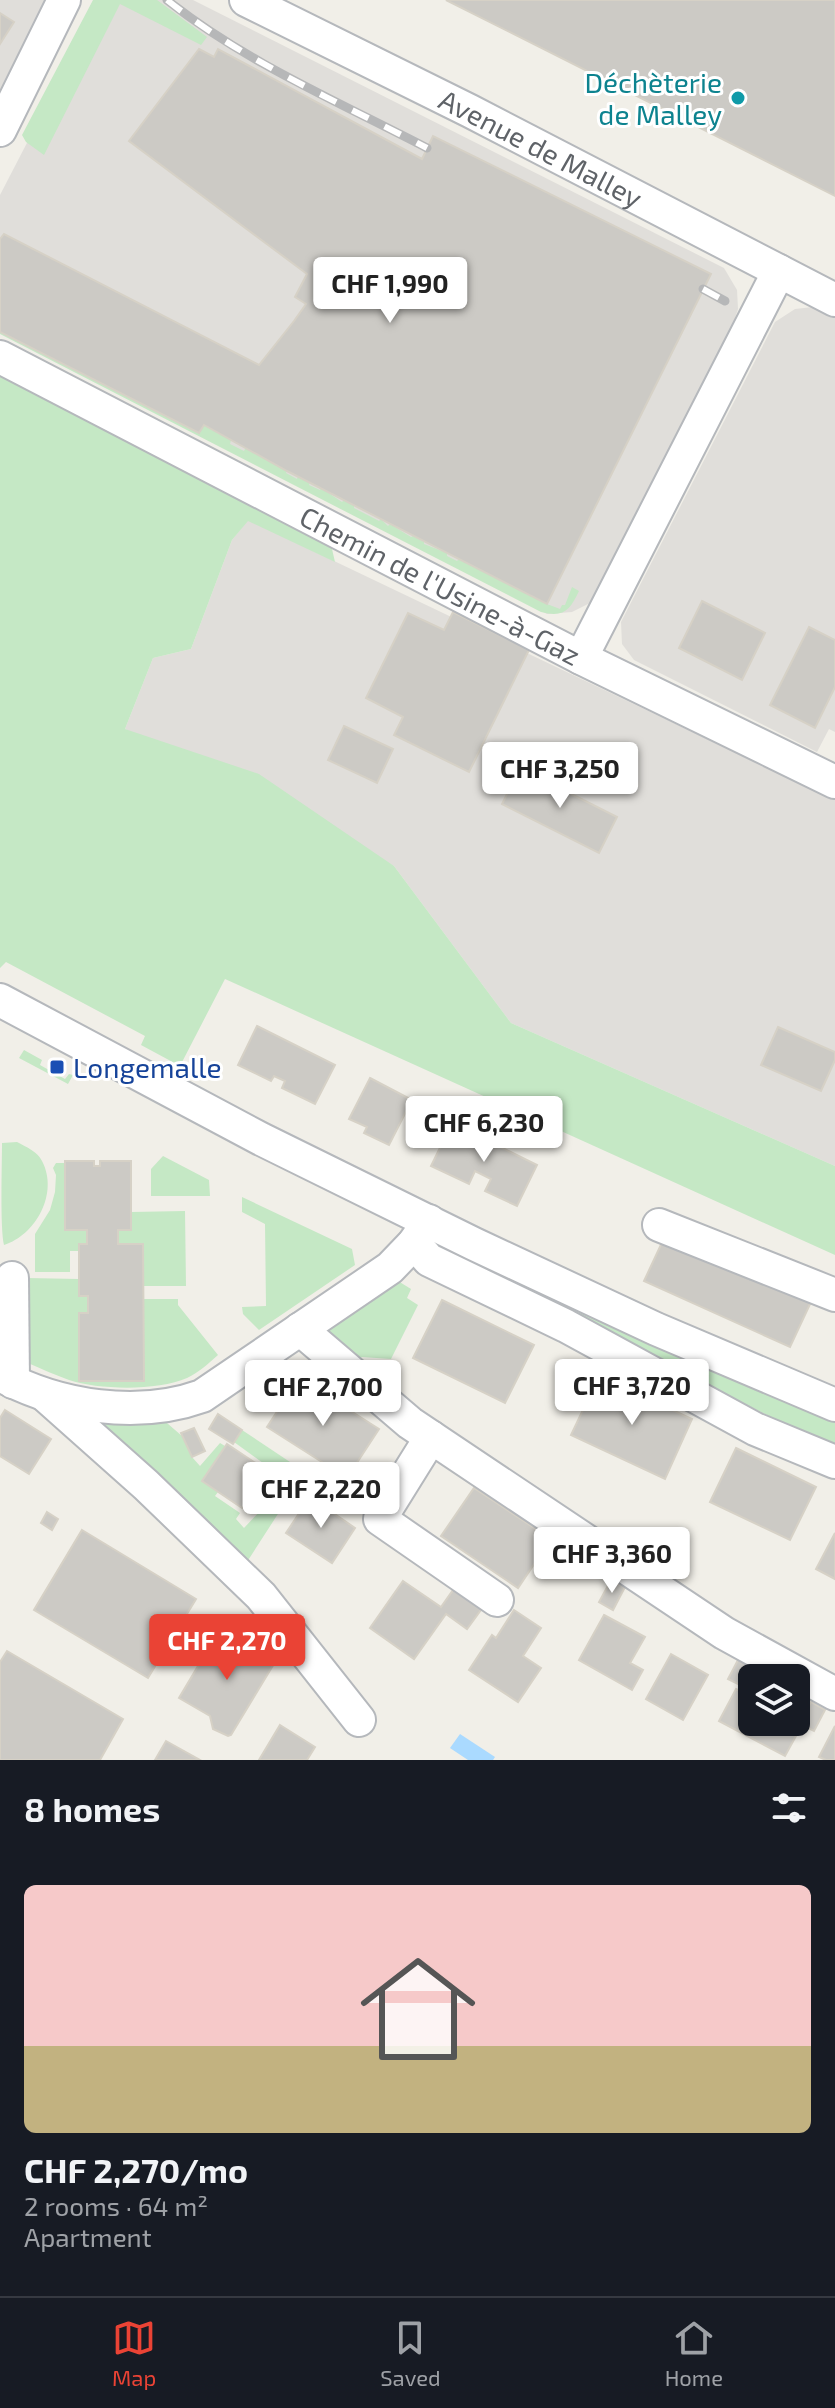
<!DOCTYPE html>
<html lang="en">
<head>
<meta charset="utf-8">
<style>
	:root { --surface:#171b24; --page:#242831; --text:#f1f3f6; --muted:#9ea1a6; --line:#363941; --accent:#ea4335 }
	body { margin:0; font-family:"Exo 2",sans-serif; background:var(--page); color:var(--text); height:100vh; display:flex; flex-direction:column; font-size:30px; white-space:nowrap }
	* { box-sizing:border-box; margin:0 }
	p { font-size:26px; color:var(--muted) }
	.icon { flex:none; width:44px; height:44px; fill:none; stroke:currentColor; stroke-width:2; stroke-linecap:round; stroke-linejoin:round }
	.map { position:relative; height:1760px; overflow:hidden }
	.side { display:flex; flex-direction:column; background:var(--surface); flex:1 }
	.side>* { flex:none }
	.tools { position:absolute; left:738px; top:1664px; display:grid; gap:16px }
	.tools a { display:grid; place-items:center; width:72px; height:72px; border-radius:12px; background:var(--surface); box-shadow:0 2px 6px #0004; font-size:40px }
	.price { position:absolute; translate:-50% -68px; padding:0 18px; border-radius:8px; background:#fff; color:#222; font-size:26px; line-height:52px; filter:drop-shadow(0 2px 4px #0008) }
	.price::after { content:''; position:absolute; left:50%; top:48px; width:24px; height:18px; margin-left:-12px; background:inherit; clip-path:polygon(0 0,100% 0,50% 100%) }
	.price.current { background:var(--accent); color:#fff }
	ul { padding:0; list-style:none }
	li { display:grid; align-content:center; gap:16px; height:424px; padding:0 24px }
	li span { display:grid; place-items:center; height:248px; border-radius:12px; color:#555 }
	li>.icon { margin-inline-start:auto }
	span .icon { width:144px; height:144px; fill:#fffc; stroke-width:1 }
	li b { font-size:34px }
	h2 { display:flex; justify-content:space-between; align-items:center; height:96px; padding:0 24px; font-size:34px }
	.tab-bar { display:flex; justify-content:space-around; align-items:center; height:112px; border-top:2px solid var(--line); background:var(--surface); font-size:22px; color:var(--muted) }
	.tab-bar a { display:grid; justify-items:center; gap:4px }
	.tab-bar .current { color:var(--accent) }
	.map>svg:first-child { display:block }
	.industrial { fill:#e0deda }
	.green { fill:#c5e8c5 }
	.water { fill:#aadaff }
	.building { fill:#cccac5; stroke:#d6d1c6; stroke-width:2 }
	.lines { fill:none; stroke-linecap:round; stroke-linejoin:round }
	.minor-casing { stroke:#b5b8bc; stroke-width:36 }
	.minor { stroke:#fff; stroke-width:32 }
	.rail-casing { stroke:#b6b7b8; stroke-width:9 }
	.rail { stroke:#fff; stroke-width:6; stroke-dasharray:18; stroke-linecap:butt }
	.culture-dot { fill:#0f9aa8; stroke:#fff; stroke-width:3 }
	.transit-dot { fill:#1a4fb4; stroke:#fff; stroke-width:3 }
	.labels { text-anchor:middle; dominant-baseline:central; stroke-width:6; stroke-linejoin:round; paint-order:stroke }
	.culture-label { font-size:28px; fill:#0d838f; stroke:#fff; text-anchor:end }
	.street-label { font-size:28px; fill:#5f6368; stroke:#fff }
	.transit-label { font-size:28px; fill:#164399; stroke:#fff; text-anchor:start }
</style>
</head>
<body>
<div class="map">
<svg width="835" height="1760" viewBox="0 0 835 1760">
	<rect width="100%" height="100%" fill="#f1efe8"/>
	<g class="industrial">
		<polygon points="0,0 47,0 0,92"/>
		<polygon points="101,0 193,0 724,268 737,290 738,309 731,330 592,602 572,612 547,614 0,332 0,195"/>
		<polygon points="822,306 835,313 835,732 829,729 817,752 634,660 622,644 621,622 775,322 795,309"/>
		<polygon points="248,520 835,800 835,1166 511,1023 394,866 125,729 153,658 191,649 232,540"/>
	</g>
	<g class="green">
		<polygon points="93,0 157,0 207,37 201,45 120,4 44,155 26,142 22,135"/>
		<path d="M0,332L198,433L204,425L231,440L230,444L244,451L246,447L287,471L286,473L297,479L298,476L310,482L309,485L320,490L321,488L342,502L344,500L354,506V508L379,521L381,519L388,526L390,524L411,537L413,536L424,542V544L447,553V556L457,561L459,559L547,604L560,609L562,605H565L572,587L579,591C570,610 564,618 541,612L0,334Z"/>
		<polygon points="0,371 328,542 332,549 335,562 248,521 232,540 191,649 153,658 125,729 259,774 394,866 511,1023 835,1166 835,1255 225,979 180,1066 141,1045 145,1036 6,962 0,968"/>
		<polygon points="24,1050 42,1060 40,1065 65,1079 69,1074 73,1075 68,1084 19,1058"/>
		<path d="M17,1142C26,1147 37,1151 42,1161C59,1193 36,1235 4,1245C0,1228 2,1164 2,1143Z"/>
		<polygon points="163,1156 209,1180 210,1196 151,1196 151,1169"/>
		<polygon points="56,1163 65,1163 65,1230 87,1230 87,1244 79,1244 79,1251 70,1251 70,1272 35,1272 35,1234 50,1210 55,1192 56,1175 53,1168"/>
		<polygon points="242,1197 352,1249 355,1265 259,1330 243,1314 242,1307 266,1306 265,1224 242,1212"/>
		<polygon points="185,1211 186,1286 144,1286 143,1244 118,1244 118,1230 131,1230 131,1212"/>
		<polygon points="477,1261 835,1421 835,1449 474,1269"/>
		<path d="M27,1278L79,1279V1295L88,1296V1313H79V1381L144,1380V1299H178V1305L218,1355C208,1364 199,1372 187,1378C158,1391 99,1390 69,1380C55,1375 42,1369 28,1363Z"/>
		<polygon points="398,1281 411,1289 407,1298 418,1305 391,1359 362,1357 353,1363 329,1333 331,1326"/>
		<polygon points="160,1417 182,1436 192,1457 200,1466 220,1443 225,1446 202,1481 218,1492 215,1496 240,1513 236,1519 244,1528 262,1509 256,1502 272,1478 274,1471 234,1442 242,1430 305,1472 245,1565 84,1418"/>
	</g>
	<polygon class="water" points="460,1734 495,1757 493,1760 468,1760 450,1748"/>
	<g class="building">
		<polygon points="446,0 835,0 835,196"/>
		<polygon points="0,13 14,22 0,44"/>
		<polygon points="199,49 214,57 218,49 422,159 433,136 711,274 547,604 287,471 204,425 199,433 0,332 0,239 4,234 259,365 294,321 306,304 295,297 307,274 129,141"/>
		<polygon points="702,601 765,633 742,680 679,648"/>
		<polygon points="453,612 529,650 469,772 394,735 403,717 366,698 408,613 444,630"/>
		<polygon points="809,627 835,640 835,687 815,728 770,705"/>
		<polygon points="344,726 393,749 377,783 328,760"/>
		<polygon points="520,768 617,817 599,853 502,804"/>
		<polygon points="257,1026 335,1065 315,1104 282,1088 285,1081 274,1076 271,1081 238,1065"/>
		<polygon points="778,1027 835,1052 835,1060 821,1091 761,1065"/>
		<polygon points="370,1078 412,1100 389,1145 364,1133 367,1127 349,1119"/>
		<polygon points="452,1123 537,1165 517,1206 485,1191 491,1179 475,1171 469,1184 431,1166"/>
		<polygon points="65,1161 94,1161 94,1166 100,1166 100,1161 131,1161 131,1230 118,1230 118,1244 143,1244 144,1381 79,1381 79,1313 88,1313 88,1296 79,1296 79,1244 87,1244 87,1230 65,1230"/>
		<polygon points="665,1236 811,1302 790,1347 644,1281"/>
		<polygon points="442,1300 534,1345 505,1403 413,1358"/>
		<polygon points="599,1376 692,1419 665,1479 571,1435"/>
		<polygon points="299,1378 379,1429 347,1478 267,1427"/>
		<polygon points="5,1410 51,1439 29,1474 0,1456 0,1418"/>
		<polygon points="218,1414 242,1430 233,1444 209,1429"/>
		<polygon points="194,1428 205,1451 192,1457 181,1433"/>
		<polygon points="227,1444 269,1472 242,1508 202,1481"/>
		<polygon points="736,1448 816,1487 790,1540 710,1502"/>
		<polygon points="474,1488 551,1539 518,1588 441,1536"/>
		<polygon points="310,1497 355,1528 332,1563 286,1533"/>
		<polygon points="47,1512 58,1519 52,1530 41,1523"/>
		<polygon points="82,1530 196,1599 148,1678 34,1610"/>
		<polygon points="835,1533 835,1579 816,1569"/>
		<polygon points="611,1580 625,1587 613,1610 599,1602"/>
		<polygon points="403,1581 441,1607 458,1583 486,1603 467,1629 446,1614 414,1659 370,1628"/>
		<polygon points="514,1610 541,1628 523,1656 541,1668 518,1702 469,1670 492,1635 496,1638"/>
		<polygon points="604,1615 645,1637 630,1663 643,1670 632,1690 579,1660"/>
		<polygon points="220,1629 275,1662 231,1735 228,1736 213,1729 210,1716 179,1698"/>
		<polygon points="7,1651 123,1719 100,1760 0,1760 0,1662"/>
		<polygon points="671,1654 708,1675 683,1720 646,1699"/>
		<polygon points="740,1656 766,1669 761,1678 752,1678 752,1691 728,1679"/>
		<polygon points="736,1689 752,1697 752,1722 796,1722 796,1720 800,1722 811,1702 825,1710 814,1731 802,1725 785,1756 719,1721"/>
		<polygon points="280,1725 315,1747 307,1760 259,1760"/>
		<polygon points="835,1726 835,1760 826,1760 819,1757"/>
		<polygon points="166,1741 200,1760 155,1760"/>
	</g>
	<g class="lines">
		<defs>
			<g id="minor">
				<path id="s1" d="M246,0L470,111L835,300"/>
				<polyline points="0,130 64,0"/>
				<path id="s2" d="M0,357L581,658L835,782"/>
				<polyline points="581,658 779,271"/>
				<polyline points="0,1000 261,1139 474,1244 656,1329 835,1405"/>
				<polyline points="659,1225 835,1295"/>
				<polyline points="414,1243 429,1260 566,1326 755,1429 835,1462"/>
				<polyline points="12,1278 13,1382"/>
				<polyline points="300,1329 410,1423 724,1633 835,1694"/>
				<path d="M0,1375C59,1407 138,1419 202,1396L390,1268L414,1243L429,1221"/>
				<polyline points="46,1396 146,1485 261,1596 359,1720"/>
				<polyline points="431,1437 380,1519 497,1600"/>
			</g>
		</defs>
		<use href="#minor" class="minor-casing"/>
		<use href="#minor" class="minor"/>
		<defs>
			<g id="rail">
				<path d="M167,0C245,62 339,102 427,148"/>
				<polyline points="703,289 725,301"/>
			</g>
		</defs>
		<use href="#rail" class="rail-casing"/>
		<use href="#rail" class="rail"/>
	</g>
	<circle class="culture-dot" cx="738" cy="98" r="8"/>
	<rect class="transit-dot" x="49" y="1059" width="16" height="16" rx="4"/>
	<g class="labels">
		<g class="culture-label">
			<text x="722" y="82">Déchèterie<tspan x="722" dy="32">de Malley</tspan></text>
		</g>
		<g class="street-label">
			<text stroke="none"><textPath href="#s1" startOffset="330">Avenue de Malley</textPath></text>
			<text stroke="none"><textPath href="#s2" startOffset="496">Chemin de l'Usine-à-Gaz</textPath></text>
		</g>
		<g class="transit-label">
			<text x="73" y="1067">Longemalle</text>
		</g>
	</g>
</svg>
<div class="tools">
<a><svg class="icon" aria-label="layers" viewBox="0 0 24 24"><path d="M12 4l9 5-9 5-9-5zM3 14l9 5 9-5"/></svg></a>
</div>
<b class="price" style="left:390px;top:325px">CHF 1,990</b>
<b class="price" style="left:560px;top:810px">CHF 3,250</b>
<b class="price" style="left:484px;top:1164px">CHF 6,230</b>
<b class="price" style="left:632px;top:1427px">CHF 3,720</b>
<b class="price" style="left:323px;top:1428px">CHF 2,700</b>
<b class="price" style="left:321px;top:1530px">CHF 2,220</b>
<b class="price" style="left:612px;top:1595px">CHF 3,360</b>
<b class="price current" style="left:227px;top:1682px">CHF 2,270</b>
</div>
<section class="side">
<h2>8 homes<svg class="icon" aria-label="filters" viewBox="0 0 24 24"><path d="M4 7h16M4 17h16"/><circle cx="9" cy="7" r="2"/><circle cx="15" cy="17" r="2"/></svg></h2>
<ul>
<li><span style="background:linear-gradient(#f6c9c9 65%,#c2b280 0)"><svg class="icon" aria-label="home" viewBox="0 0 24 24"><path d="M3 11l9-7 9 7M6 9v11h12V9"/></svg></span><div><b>CHF 2,270/mo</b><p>2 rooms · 64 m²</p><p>Apartment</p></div></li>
</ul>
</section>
<nav class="tab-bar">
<a class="current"><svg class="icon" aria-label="map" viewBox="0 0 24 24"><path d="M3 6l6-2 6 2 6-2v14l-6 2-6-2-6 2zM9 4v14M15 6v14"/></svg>Map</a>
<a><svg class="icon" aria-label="saved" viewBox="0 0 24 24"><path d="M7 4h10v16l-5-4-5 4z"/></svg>Saved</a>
<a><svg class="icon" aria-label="home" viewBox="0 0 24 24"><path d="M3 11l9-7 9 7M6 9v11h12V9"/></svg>Home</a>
</nav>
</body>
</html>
